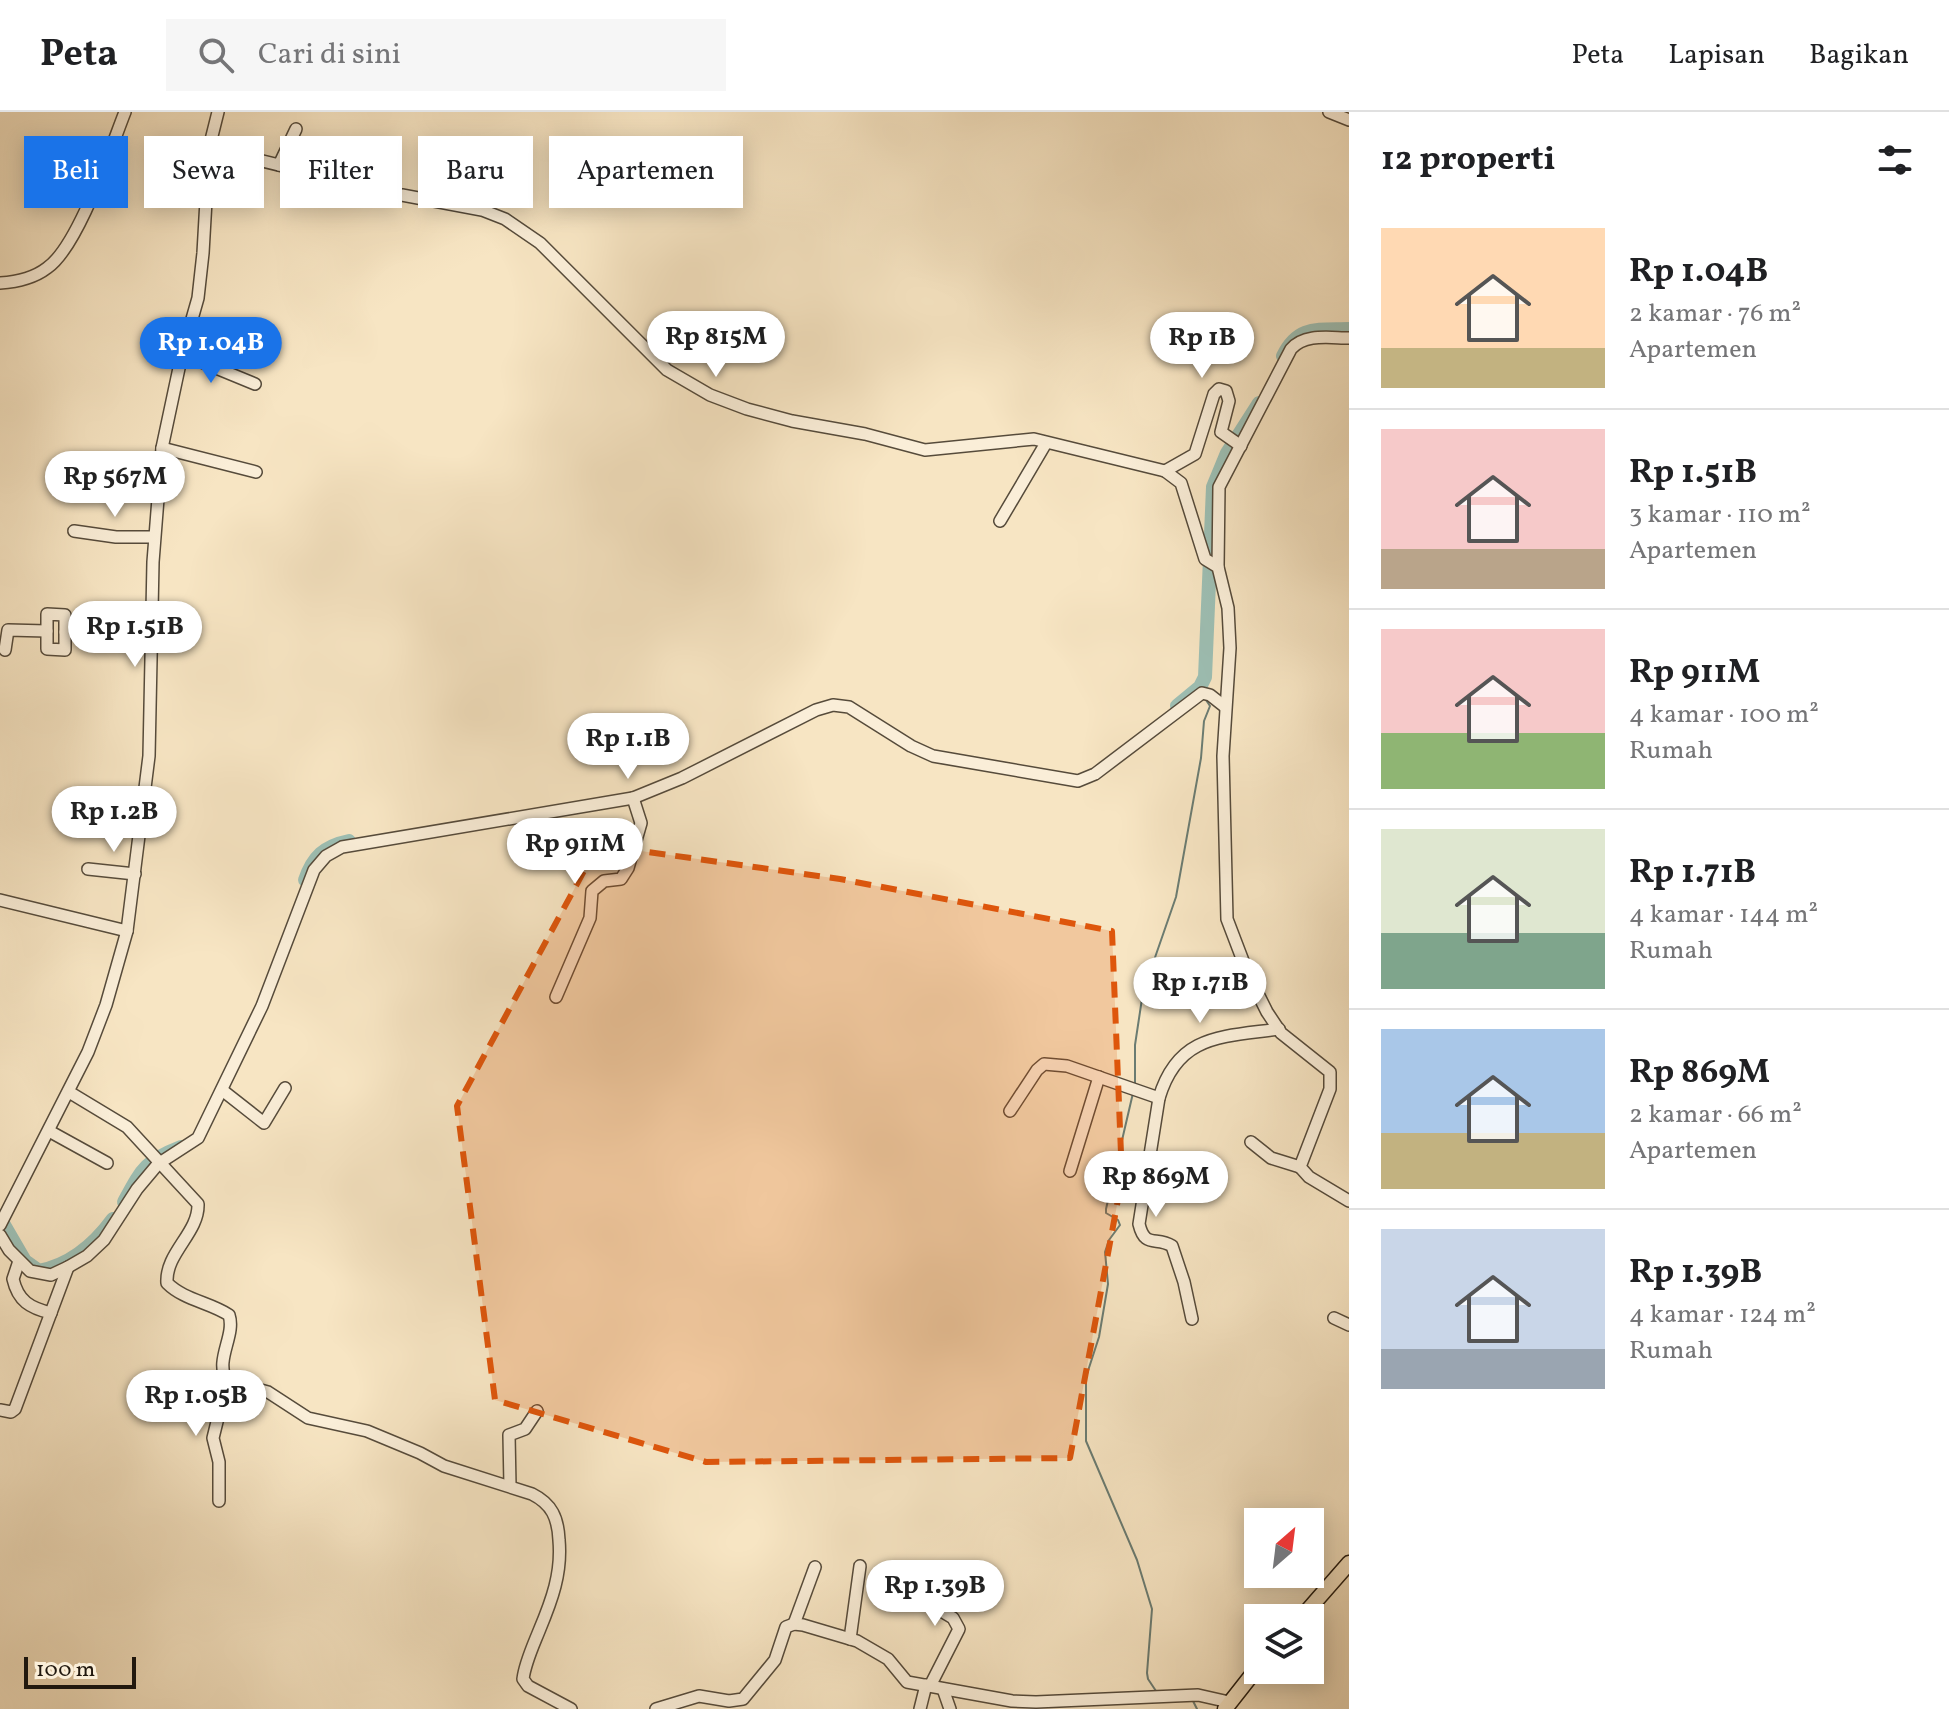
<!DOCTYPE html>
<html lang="id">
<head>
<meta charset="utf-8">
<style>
	:root { --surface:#fff; --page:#f6f6f6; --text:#202124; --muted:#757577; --line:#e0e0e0; --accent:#1a73e8 }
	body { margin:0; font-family:Vollkorn,serif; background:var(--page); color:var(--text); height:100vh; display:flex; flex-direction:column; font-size:30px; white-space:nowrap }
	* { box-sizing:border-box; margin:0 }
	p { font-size:26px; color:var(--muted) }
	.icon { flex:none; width:44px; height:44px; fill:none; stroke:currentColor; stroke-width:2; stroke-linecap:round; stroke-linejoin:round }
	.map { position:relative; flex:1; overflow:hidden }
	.side { display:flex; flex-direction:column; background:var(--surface); width:600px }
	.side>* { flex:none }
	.guide { position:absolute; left:24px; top:24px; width:760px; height:72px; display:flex; gap:16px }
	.needle { width:52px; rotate:28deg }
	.tools { position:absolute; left:1244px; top:1396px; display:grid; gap:16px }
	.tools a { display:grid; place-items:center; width:80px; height:80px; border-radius:0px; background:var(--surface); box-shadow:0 4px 20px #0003; font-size:40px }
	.scale { position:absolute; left:24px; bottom:20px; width:112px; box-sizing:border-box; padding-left:8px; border:4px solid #21180e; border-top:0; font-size:22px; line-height:28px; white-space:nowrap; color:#21180e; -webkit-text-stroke:6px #faeed8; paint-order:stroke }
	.price { position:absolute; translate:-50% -68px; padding:0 18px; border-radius:28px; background:#fff; color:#222; font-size:26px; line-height:52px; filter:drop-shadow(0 2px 4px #0008) }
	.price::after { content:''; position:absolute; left:50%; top:48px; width:24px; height:18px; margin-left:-12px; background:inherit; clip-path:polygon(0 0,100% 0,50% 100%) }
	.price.selected { background:var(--accent); color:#fff }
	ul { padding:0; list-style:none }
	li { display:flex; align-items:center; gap:24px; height:200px; padding:0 32px }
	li+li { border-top:2px solid var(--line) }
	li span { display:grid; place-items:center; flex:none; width:224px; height:160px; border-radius:0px; color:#555 }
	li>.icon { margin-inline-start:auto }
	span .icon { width:96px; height:96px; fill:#fffc; stroke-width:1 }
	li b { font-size:34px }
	h2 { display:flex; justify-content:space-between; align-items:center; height:96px; padding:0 32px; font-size:34px }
	.tag { padding:0 28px; border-radius:0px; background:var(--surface); box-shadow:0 4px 20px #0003; font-size:28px; line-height:72px }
	.tag.selected { background:var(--accent); color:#fff }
	header { display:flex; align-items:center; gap:48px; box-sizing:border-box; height:112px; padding:0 40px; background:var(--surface); border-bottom:2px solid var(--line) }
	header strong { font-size:38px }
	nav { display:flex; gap:44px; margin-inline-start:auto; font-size:28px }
	.search { width:560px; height:72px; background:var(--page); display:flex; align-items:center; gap:20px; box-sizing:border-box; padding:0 28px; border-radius:0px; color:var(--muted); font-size:30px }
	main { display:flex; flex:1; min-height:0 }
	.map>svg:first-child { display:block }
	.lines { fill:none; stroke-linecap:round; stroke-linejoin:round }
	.stream { stroke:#6b7c72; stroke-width:2 }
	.river { stroke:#9dbfb4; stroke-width:14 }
	.minor-casing { stroke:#564b3b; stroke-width:14 }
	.major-casing { stroke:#21180e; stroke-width:17 }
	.minor { stroke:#faeed8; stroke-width:11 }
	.major { stroke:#f7e5c3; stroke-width:14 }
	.marked { fill:#de560c; fill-opacity:0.2; stroke:#de560c; stroke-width:6; stroke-dasharray:16 10; stroke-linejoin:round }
</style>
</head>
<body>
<header>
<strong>Peta</strong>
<div class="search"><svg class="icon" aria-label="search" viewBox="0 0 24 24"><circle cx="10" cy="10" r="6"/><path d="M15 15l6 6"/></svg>Cari di sini</div>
<nav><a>Peta</a><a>Lapisan</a><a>Bagikan</a></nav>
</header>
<main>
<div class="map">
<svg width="1349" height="1597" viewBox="0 0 1349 1597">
	<rect width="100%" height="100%" fill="#f7e5c3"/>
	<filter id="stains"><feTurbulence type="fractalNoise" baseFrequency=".0025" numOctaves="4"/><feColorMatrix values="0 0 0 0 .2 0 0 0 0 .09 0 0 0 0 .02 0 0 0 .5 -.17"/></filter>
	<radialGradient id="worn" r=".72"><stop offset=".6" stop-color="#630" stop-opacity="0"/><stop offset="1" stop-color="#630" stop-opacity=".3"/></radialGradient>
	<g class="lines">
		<g class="stream">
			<polyline points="1135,971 1135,933 1143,880 1176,785 1201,646 1204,609 1210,594 1206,588"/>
			<polyline points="1133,981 1106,1097 1106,1101 1118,1108 1120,1113 1109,1128 1105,1140 1108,1172 1099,1225 1086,1265 1086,1329 1137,1448 1152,1497 1147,1561 1148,1567 1156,1579"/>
			<polyline points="1192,1587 1197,1597"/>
		</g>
		<g class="river">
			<path d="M1283,244C1298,213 1317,218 1349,217"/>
			<polyline points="1177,594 1200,575 1205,565 1213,375 1227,341 1259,291"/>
			<path d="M305,768C313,745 324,734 349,729"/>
			<path d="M124,1090C142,1057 145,1049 181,1035"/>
			<path d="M0,1106L25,1149L39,1159C71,1153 94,1133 113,1107"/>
		</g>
		<defs>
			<g id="minor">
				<polyline points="1329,0 1349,8"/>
				<polyline points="209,36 402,83 482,98 505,107 540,131 667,258 710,283 747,297 792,309 865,322 925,338 1034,327 1165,359 1181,371 1205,447 1218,455 1228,496 1230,536 1223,644 1227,807 1248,862 1267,900 1281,921 1330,960 1330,977 1300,1055 1309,1065 1349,1089"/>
				<polyline points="279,53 296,17"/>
				<path d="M0,171C16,170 34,166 47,156C78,135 110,38 125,0"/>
				<polyline points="182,242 255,272"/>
				<polyline points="162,336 256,360"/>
				<polyline points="1165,359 1195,342 1214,282 1219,277 1226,279 1229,289 1221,320 1241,334"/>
				<polyline points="1000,409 1046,331"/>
				<polyline points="74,419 116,425 154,425"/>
				<path d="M1218,455L1219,375L1291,237C1305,221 1330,226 1349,226"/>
				<polygon points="47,502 65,503 65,538 47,537"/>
				<polyline points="65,520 152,521"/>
				<polyline points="5,538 8,518 47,519"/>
				<polyline points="88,757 135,762"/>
				<polyline points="0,788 127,819"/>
				<polyline points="556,885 590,806 592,779 604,769 621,767 628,756 641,711 633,686"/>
				<polyline points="222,978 264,1011 285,976"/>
				<path d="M69,980L127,1015L198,1092C199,1121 165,1141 167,1171C184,1188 209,1190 229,1203C236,1224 214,1248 227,1269L268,1280L308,1306L367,1319L420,1341L444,1354L532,1382C552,1392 558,1406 559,1428C562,1461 552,1488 539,1519C533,1534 525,1551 523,1567L528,1574L571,1597"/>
				<path d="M1159,986L1139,1112C1145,1137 1156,1124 1172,1134L1184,1170L1192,1207"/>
				<path d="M1010,999L1037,958L1044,952L1067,954L1159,986C1178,922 1222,925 1279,917"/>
				<polyline points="49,1019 107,1051"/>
				<polyline points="1251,1030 1271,1046 1300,1055"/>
				<polyline points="1070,1059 1099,965"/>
				<polyline points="0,1113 88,940 106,893 127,819 149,644 153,450 162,336 182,242 198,186 203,141 209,36 218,0"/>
				<polyline points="0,1123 9,1138 30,1159 51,1163 68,1155 87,1144 104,1128 137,1077 158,1052 198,1026 262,894 314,758 326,744 342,735 633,686 682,666 816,598 833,593 849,595 911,634 933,644 1078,669 1095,662 1202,581 1210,583 1224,594"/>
				<path d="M19,1149L13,1167C18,1189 30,1196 51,1201"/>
				<polyline points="1334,1206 1349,1213"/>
				<polyline points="0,1298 11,1300 15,1297 68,1155"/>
				<polyline points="510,1374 509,1323 525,1317 537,1299"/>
				<polyline points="219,1389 219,1350 213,1326 227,1269"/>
				<polyline points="917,1471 920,1486 953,1506 959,1517 930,1574"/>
				<polyline points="794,1512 815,1455"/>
				<polyline points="850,1527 860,1454"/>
				<polyline points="943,1577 950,1597"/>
				<polyline points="656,1597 699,1584 729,1589 743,1587 775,1548 786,1515 794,1512 803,1513 857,1529 888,1547 907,1570 1012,1589 1036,1590 1198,1583 1229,1590"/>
				<polyline points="920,1597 926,1573"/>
			</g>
			<g id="major">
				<polyline points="1301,1506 1349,1451"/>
				<polyline points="1225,1597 1258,1555"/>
			</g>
		</defs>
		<use href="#minor" class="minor-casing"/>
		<use href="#major" class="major-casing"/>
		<use href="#minor" class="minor"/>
		<use href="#major" class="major"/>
	</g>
	<path class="marked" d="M598,733L840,767L1112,819L1122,1066L1070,1346L706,1350L495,1288L457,994Z"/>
	<rect width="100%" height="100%" filter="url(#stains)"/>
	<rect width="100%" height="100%" fill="url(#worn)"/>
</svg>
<div class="tools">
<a><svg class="needle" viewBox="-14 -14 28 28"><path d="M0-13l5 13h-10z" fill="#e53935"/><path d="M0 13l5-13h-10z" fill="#757577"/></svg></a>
<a><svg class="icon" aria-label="layers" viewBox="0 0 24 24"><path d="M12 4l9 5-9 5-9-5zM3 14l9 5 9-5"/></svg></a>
</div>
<div class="scale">100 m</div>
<b class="price" style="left:716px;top:267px">Rp 815M</b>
<b class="price" style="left:1202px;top:268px">Rp 1B</b>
<b class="price selected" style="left:211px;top:273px">Rp 1.04B</b>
<b class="price" style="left:115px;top:407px">Rp 567M</b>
<b class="price" style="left:135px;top:557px">Rp 1.51B</b>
<b class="price" style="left:628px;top:669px">Rp 1.1B</b>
<b class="price" style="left:114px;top:742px">Rp 1.2B</b>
<b class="price" style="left:575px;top:774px">Rp 911M</b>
<b class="price" style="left:1200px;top:913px">Rp 1.71B</b>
<b class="price" style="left:1156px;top:1107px">Rp 869M</b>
<b class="price" style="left:196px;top:1326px">Rp 1.05B</b>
<b class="price" style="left:935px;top:1516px">Rp 1.39B</b>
<div class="guide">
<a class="tag selected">Beli</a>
<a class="tag">Sewa</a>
<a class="tag">Filter</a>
<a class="tag">Baru</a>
<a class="tag">Apartemen</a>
</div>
</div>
<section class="side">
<h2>12 properti<svg class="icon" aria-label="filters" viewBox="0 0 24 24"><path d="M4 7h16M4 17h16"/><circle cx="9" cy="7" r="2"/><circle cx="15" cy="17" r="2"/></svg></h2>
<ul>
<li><span style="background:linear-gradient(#ffd9b3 75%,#c2b280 0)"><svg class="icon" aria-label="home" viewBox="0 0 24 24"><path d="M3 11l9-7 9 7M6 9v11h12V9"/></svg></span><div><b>Rp 1.04B</b><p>2 kamar · 76 m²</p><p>Apartemen</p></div></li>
<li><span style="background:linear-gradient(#f6c9c9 75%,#b9a48a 0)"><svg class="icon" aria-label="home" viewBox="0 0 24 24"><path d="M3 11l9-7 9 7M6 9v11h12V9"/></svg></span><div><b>Rp 1.51B</b><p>3 kamar · 110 m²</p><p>Apartemen</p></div></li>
<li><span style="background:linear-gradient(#f6c9c9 65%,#8fb573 0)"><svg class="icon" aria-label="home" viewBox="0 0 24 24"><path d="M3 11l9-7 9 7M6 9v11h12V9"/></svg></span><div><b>Rp 911M</b><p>4 kamar · 100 m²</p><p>Rumah</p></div></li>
<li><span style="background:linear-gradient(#dfe7d0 65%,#7fa58c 0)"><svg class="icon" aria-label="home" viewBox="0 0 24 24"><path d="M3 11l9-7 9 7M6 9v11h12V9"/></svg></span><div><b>Rp 1.71B</b><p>4 kamar · 144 m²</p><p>Rumah</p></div></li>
<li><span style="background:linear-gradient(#a9c7e8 65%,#c2b280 0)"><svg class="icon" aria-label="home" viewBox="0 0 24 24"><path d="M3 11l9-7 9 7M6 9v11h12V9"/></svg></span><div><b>Rp 869M</b><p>2 kamar · 66 m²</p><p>Apartemen</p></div></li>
<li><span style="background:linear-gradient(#c9d6e8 75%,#9aa5b1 0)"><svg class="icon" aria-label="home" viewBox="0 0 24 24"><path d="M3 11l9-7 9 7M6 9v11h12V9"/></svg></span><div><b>Rp 1.39B</b><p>4 kamar · 124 m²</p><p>Rumah</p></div></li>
</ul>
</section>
</main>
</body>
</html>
